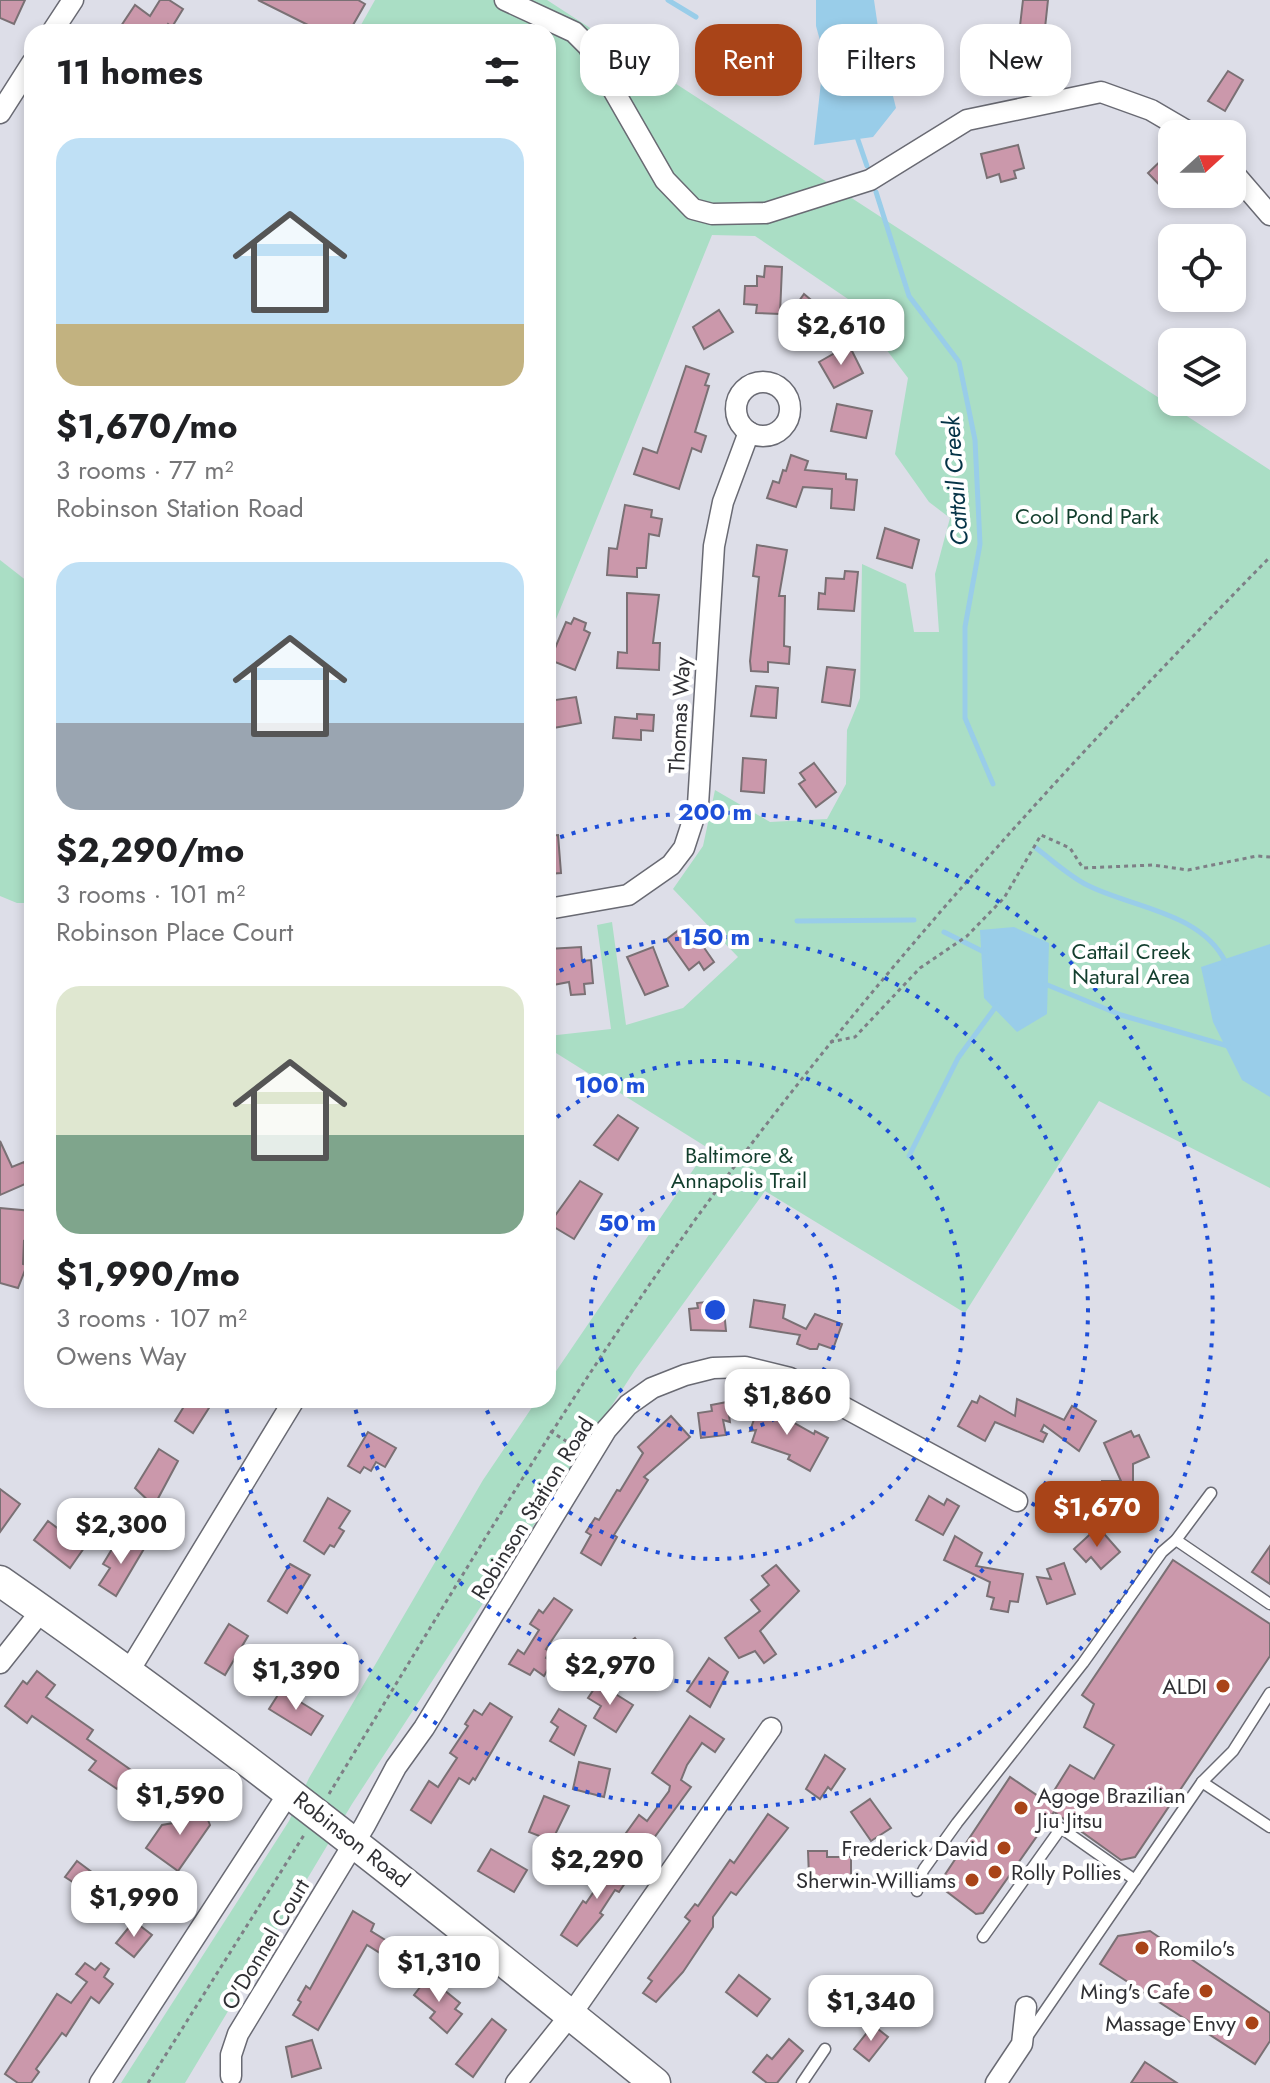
<!DOCTYPE html>
<html lang="en">
<head>
<meta charset="utf-8">
<style>
	:root { --surface:#fff; --page:#f6f6f6; --text:#202124; --muted:#757577; --accent:#a94418 }
	body { margin:0; font-family:Jost,sans-serif; background:var(--page); color:var(--text); height:100vh; display:flex; flex-direction:column; font-size:30px; white-space:nowrap }
	* { box-sizing:border-box; margin:0 }
	p { font-size:26px; color:var(--muted) }
	.icon { flex:none; width:44px; height:44px; fill:none; stroke:currentColor; stroke-width:2; stroke-linecap:round; stroke-linejoin:round }
	.map { position:relative; flex:1; overflow:hidden }
	.sheet { position:absolute; left:24px; top:24px; width:532px; height:1384px; display:flex; flex-direction:column; background:var(--surface); border-radius:24px; box-shadow:0 4px 12px #0003 }
	.sheet>* { flex:none }
	.banner { position:absolute; left:580px; top:24px; width:570px; height:72px; display:flex; gap:16px }
	.needle { width:52px; rotate:69deg }
	.controls { position:absolute; left:1158px; top:120px; display:grid; gap:16px }
	.controls a { display:grid; place-items:center; width:88px; height:88px; border-radius:16px; background:var(--surface); box-shadow:0 4px 12px #0003; font-size:40px }
	.price { position:absolute; translate:-50% -68px; padding:0 18px; border-radius:16px; background:#fff; color:#222; font-size:26px; line-height:52px; filter:drop-shadow(0 2px 4px #0008) }
	.price::after { content:''; position:absolute; left:50%; top:48px; width:24px; height:18px; margin-left:-12px; background:inherit; clip-path:polygon(0 0,100% 0,50% 100%) }
	.price.current { background:var(--accent); color:#fff }
	ul { padding:0; list-style:none }
	li { display:grid; align-content:center; gap:16px; height:424px; padding:0 32px }
	li span { display:grid; place-items:center; height:248px; border-radius:24px; color:#555 }
	li>.icon { margin-inline-start:auto }
	span .icon { width:144px; height:144px; fill:#fffc; stroke-width:1 }
	li b { font-size:34px }
	h2 { display:flex; justify-content:space-between; align-items:center; height:96px; padding:0 32px; font-size:34px }
	.pill { padding:0 28px; border-radius:24px; background:var(--surface); box-shadow:0 4px 12px #0003; font-size:28px; line-height:72px }
	.pill.current { background:var(--accent); color:#fff }
	.map>svg:first-child { display:block }
	.green { fill:#aadec5 }
	.water { fill:#99cde9 }
	.lines { fill:none; stroke-linecap:round; stroke-linejoin:round }
	.stream { stroke:#99cde9; stroke-width:5 }
	.building { fill:#cb98ab; stroke:#7a7074; stroke-width:2 }
	.service-casing { stroke:#696a73; stroke-width:13 }
	.minor-casing { stroke:#696a73; stroke-width:23 }
	.primary-casing { stroke:#696a73; stroke-width:33 }
	.path { stroke:#7e7f86; stroke-width:3; stroke-dasharray:4 4; stroke-linecap:butt }
	.service { stroke:#fff; stroke-width:10 }
	.minor { stroke:#fff; stroke-width:20 }
	.primary { stroke:#fff; stroke-width:30 }
	.ring { fill:none; stroke:#1d4ed8; stroke-width:4; stroke-dasharray:4 8 }
	.poi-dot { fill:#a94418; stroke:#fff; stroke-width:3 }
	.labels { text-anchor:middle; dominant-baseline:central; stroke-width:8; stroke-linejoin:round; paint-order:stroke }
	.park-label { font-size:22px; fill:#123e2d; stroke:#fff }
	.street-label { font-size:22px; fill:#303034; stroke:#fff }
	.poi-label { font-size:22px; fill:#303034; stroke:#fff; text-anchor:end }
	.water-label { font-size:24px; font-style:italic; fill:#053347; stroke:#fff }
	.centre { fill:#1d4ed8; stroke:#fff; stroke-width:4 }
	.ring-label { font-size:24px; text-anchor:middle; font-weight:bold; fill:#1d4ed8; stroke:#fff; stroke-width:8; stroke-linejoin:round; paint-order:stroke }
</style>
</head>
<body>
<div class="map">
<svg width="1270" height="2083" viewBox="0 0 1270 2083">
	<rect width="100%" height="100%" fill="#dddee8"/>
	<g class="green">
		<polygon points="375,0 547,0 1270,470 1270,1188 1099,1101 965,1313 765,1191 635,1370 352,1804 185,2083 121,2083 289,1821 309,1778 483,1480 537,1400 548,1400 548,1383 708,1148 548,1048 548,1036 611,1029 597,925 612,922 626,1025 683,1008 738,957 673,889 703,846 715,790 770,822 827,819 846,784 847,730 860,698 862,564 906,584 914,632 939,632 935,574 950,518 929,502 895,454 908,378 848,299 755,236 712,235 548,639 548,32 357,32"/>
		<polygon points="0,560 32,585 32,903 17,903 0,896"/>
	</g>
	<g class="water">
		<polygon points="816,0 874,0 881,48 896,108 873,137 814,145 824,55 816,26"/>
		<polygon points="1014,927 1049,943 1047,1014 1017,1032 984,998 980,930"/>
		<polygon points="1270,944 1270,1097 1242,1080 1213,1022 1201,967"/>
	</g>
	<g class="lines">
		<g class="stream">
			<polyline points="668,0 696,17"/>
			<polyline points="856,134 867,166"/>
			<polyline points="876,192 909,296 959,362 975,440 980,544 965,627 965,718 993,784"/>
			<path d="M1036,848C1052,860 1069,876 1087,885C1132,908 1202,912 1226,963"/>
			<polyline points="797,921 914,920"/>
			<polyline points="944,932 986,953"/>
			<polyline points="1045,984 1121,1015 1228,1046"/>
			<polyline points="909,1156 958,1058 997,1005"/>
		</g>
	</g>
	<g class="building">
		<polygon points="0,0 25,0 14,24 0,18"/>
		<polygon points="160,0 169,0 183,9 172,27 168,24 163,32 117,32 135,5 150,16"/>
		<polygon points="258,0 358,0 365,4 349,32 322,32"/>
		<polygon points="1023,0 1048,0 1045,28 1020,26"/>
		<polygon points="1228,71 1243,80 1225,111 1208,101"/>
		<polygon points="1018,145 1024,168 1014,171 1016,178 1001,182 999,174 987,178 981,154"/>
		<polygon points="1172,150 1172,198 1148,173"/>
		<polygon points="765,266 782,267 780,314 756,313 757,305 744,304 745,286 757,286 757,276 764,277"/>
		<polygon points="804,294 823,310 806,335 785,321"/>
		<polygon points="719,310 733,332 704,349 693,327"/>
		<polygon points="849,345 863,373 834,388 819,362"/>
		<polygon points="686,366 709,374 705,385 709,386 695,432 706,436 701,452 692,448 679,489 634,474 643,448 657,453"/>
		<polygon points="837,404 872,411 866,438 831,431"/>
		<polygon points="791,455 808,461 805,470 846,474 846,479 857,480 854,510 831,508 832,489 803,487 796,507 767,498 773,481 779,483 783,470 786,471"/>
		<polygon points="625,505 652,510 651,517 662,519 659,536 649,534 646,568 637,568 637,577 607,575 609,548 617,549"/>
		<polygon points="885,528 919,540 912,568 877,558"/>
		<polygon points="757,545 787,550 779,596 785,596 784,646 790,647 789,664 768,662 768,672 751,671 750,661 759,577 753,576"/>
		<polygon points="845,571 858,572 854,611 818,609 819,593 825,594 826,578 844,579"/>
		<polygon points="627,593 659,595 653,643 660,643 659,670 617,668 618,652 627,653"/>
		<polygon points="574,618 586,623 584,630 590,633 575,670 550,660 566,622 571,624"/>
		<polygon points="827,667 855,670 850,706 822,702"/>
		<polygon points="756,686 778,688 776,718 751,716"/>
		<polygon points="576,697 581,723 548,729 548,701"/>
		<polygon points="637,714 654,715 653,731 641,730 641,740 613,738 615,717 637,719"/>
		<polygon points="743,758 766,760 764,793 741,791"/>
		<polygon points="814,763 836,792 816,807 799,784 805,780 800,773"/>
		<polygon points="558,835 561,873 548,874 548,836"/>
		<polygon points="680,929 688,941 696,936 714,962 704,970 699,962 689,970 667,939"/>
		<polygon points="581,947 582,961 591,960 593,983 584,984 585,994 571,995 569,982 548,986 548,949"/>
		<polygon points="653,947 668,986 645,995 627,957"/>
		<polygon points="618,1115 638,1128 618,1160 594,1145"/>
		<polygon points="0,1141 12,1167 24,1162 32,1181 0,1195"/>
		<polygon points="580,1181 602,1194 574,1239 549,1224"/>
		<polygon points="0,1208 32,1211 32,1242 24,1241 23,1264 27,1265 18,1288 0,1283"/>
		<polygon points="723,1300 726,1331 691,1330 689,1309 698,1308 697,1303"/>
		<polygon points="754,1300 785,1305 783,1318 806,1329 815,1314 842,1324 833,1349 819,1344 817,1349 810,1349 797,1344 800,1335 750,1327"/>
		<polygon points="980,1396 1015,1416 1017,1399 1064,1420 1072,1406 1096,1421 1079,1451 1044,1425 1041,1431 1047,1434 1043,1442 995,1422 985,1441 958,1426 972,1401 977,1403"/>
		<polygon points="188,1400 214,1400 193,1433 175,1421"/>
		<polygon points="727,1402 730,1422 723,1420 726,1435 701,1438 698,1413 712,1411 711,1405"/>
		<polygon points="760,1402 777,1408 775,1412 814,1434 815,1431 828,1438 810,1471 788,1459 790,1455 752,1442 756,1430 750,1431"/>
		<polygon points="671,1416 690,1437 644,1477 648,1480 614,1535 617,1537 601,1565 581,1553 591,1535 586,1532 595,1518 599,1520 617,1490 620,1491 643,1453 638,1447"/>
		<polygon points="1131,1431 1134,1437 1139,1435 1149,1457 1133,1464 1133,1512 1092,1511 1092,1497 1096,1497 1096,1491 1102,1491 1102,1481 1121,1481 1104,1443"/>
		<polygon points="368,1432 396,1448 385,1467 376,1462 371,1471 364,1467 360,1473 348,1466"/>
		<polygon points="159,1449 178,1461 154,1506 135,1488"/>
		<polygon points="0,1489 20,1504 0,1532"/>
		<polygon points="929,1496 944,1505 947,1499 959,1506 943,1535 916,1520"/>
		<polygon points="328,1498 350,1511 339,1528 344,1531 334,1547 330,1545 324,1554 304,1541"/>
		<polygon points="48,1521 84,1548 70,1568 34,1540"/>
		<polygon points="1098,1527 1120,1552 1101,1569 1091,1557 1086,1562 1074,1549"/>
		<polygon points="955,1536 982,1553 976,1566 1023,1574 1018,1602 1010,1601 1008,1612 991,1609 994,1598 987,1596 990,1582 944,1560"/>
		<polygon points="128,1537 145,1547 116,1596 99,1585 110,1568 103,1564 112,1549 119,1553"/>
		<polygon points="1270,1546 1270,1584 1252,1572"/>
		<polygon points="1173,1560 1270,1624 1270,1656 1135,1857 1121,1860 1054,1812 983,1913 976,1914 938,1885 1010,1777 1047,1802 1070,1765 1094,1779 1114,1745 1084,1727 1094,1704 1082,1695"/>
		<polygon points="1064,1563 1075,1594 1047,1604 1037,1577 1051,1579 1047,1569"/>
		<polygon points="290,1564 310,1575 287,1613 268,1601"/>
		<polygon points="776,1565 799,1591 760,1631 776,1654 764,1663 755,1651 739,1658 725,1638 760,1611 751,1600 769,1585 762,1576"/>
		<polygon points="554,1598 572,1610 546,1649 550,1651 546,1658 552,1662 544,1676 534,1669 530,1675 509,1664 518,1650 524,1654 539,1630 530,1624 539,1610 543,1613"/>
		<polygon points="229,1624 248,1636 225,1675 205,1663"/>
		<polygon points="635,1638 651,1659 643,1665 647,1670 627,1686 607,1660"/>
		<polygon points="709,1658 728,1672 710,1707 687,1691"/>
		<polygon points="37,1671 55,1685 46,1697 93,1730 87,1739 131,1770 117,1789 89,1770 96,1761 32,1716 27,1723 5,1706 23,1681 27,1684"/>
		<polygon points="598,1683 633,1705 616,1732 594,1718 601,1706 588,1698"/>
		<polygon points="281,1690 323,1716 311,1735 269,1709"/>
		<polygon points="490,1703 512,1717 475,1780 473,1778 469,1784 459,1778 431,1823 411,1810 429,1781 438,1787 457,1758 450,1753 468,1726 465,1724 474,1710 482,1715"/>
		<polygon points="559,1709 586,1726 574,1755 550,1741 558,1727 551,1722"/>
		<polygon points="690,1716 724,1739 715,1752 702,1743 687,1765 681,1780 691,1787 654,1838 657,1840 649,1850 626,1833 639,1815 647,1821 669,1791 670,1786 652,1773"/>
		<polygon points="825,1755 845,1769 831,1790 828,1787 820,1799 806,1789"/>
		<polygon points="579,1762 610,1769 604,1797 573,1789"/>
		<polygon points="544,1796 569,1806 552,1841 529,1832"/>
		<polygon points="870,1799 891,1828 871,1841 851,1812"/>
		<polygon points="192,1806 204,1810 210,1825 178,1871 146,1848 162,1825 173,1823 182,1809"/>
		<polygon points="768,1814 788,1828 736,1895 731,1892 713,1917 713,1927 683,1972 656,2002 643,1993 652,1981 648,1978 690,1921 685,1917 695,1904 698,1906 730,1860 734,1863"/>
		<polygon points="491,1849 527,1870 514,1892 478,1871"/>
		<polygon points="808,1851 827,1851 827,1857 851,1857 851,1879 809,1877"/>
		<polygon points="613,1856 634,1870 619,1892 615,1890 600,1913 603,1915 577,1946 561,1935 583,1901 586,1903 601,1881 599,1879"/>
		<polygon points="77,1861 93,1873 82,1888 65,1877"/>
		<polygon points="353,1911 374,1924 371,1931 387,1941 380,1953 367,1945 318,2030 293,2015 301,2002 298,2000 306,1986 310,1989"/>
		<polygon points="134,1921 152,1935 134,1957 116,1943"/>
		<polygon points="1150,1931 1270,2013 1270,2041 1255,2064 1100,1964 1118,1936"/>
		<polygon points="85,1963 95,1970 101,1963 109,1969 104,1977 113,1984 99,2003 91,1997 66,2036 62,2033 36,2069 39,2072 31,2083 18,2083 5,2074 57,1994 71,2003 87,1982 76,1974"/>
		<polygon points="739,1975 770,1999 757,2016 726,1992"/>
		<polygon points="428,1977 460,2003 455,2009 462,2014 447,2033 430,2018 435,2012 414,1995"/>
		<polygon points="492,2019 506,2030 473,2077 456,2064"/>
		<polygon points="873,2025 888,2037 869,2061 854,2049"/>
		<polygon points="789,2039 803,2051 777,2083 767,2083 753,2072 767,2055 772,2059"/>
		<polygon points="312,2040 321,2068 292,2077 286,2047"/>
		<polygon points="1145,2062 1177,2083 1131,2083"/>
	</g>
	<g class="lines">
		<defs>
			<g id="service">
				<polyline points="1176,1540 1270,1604"/>
				<polyline points="1202,1782 1270,1827"/>
				<polyline points="917,1891 917,1882 924,1869 957,1823 1083,1663 1162,1552 1176,1540 1211,1493"/>
				<polyline points="983,1937 1061,1828 1135,1880"/>
				<polyline points="1027,2037 1202,1782 1233,1751 1270,1693"/>
				<polyline points="802,2083 825,2049"/>
			</g>
			<g id="minor">
				<polyline points="505,0 574,32 588,46 665,180 693,209 712,214 766,213 870,180 967,120 1101,92 1151,110 1192,134"/>
				<polyline points="52,32 73,0"/>
				<polyline points="0,113 32,63"/>
				<polyline points="1232,171 1270,215"/>
				<circle cx="763" cy="409" r="27"/>
				<polyline points="548,909 628,895 671,865 684,848 698,805 714,546 723,502 749,432"/>
				<polyline points="0,1663 42,1610"/>
				<polyline points="129,1671 294,1400"/>
				<polyline points="231,2076 231,2055 238,2034 365,1825 396,1767 424,1728 606,1430 628,1405 652,1388 685,1375 713,1368 745,1367 790,1378 1017,1501"/>
				<polyline points="100,2083 290,1791"/>
				<polyline points="516,2083 572,2013 771,1728"/>
				<polyline points="996,2083 1022,2044 1026,2007"/>
			</g>
			<path id="primary" d="M0,1581C226,1738 441,1910 655,2083"/>
		</defs>
		<use href="#service" class="service-casing"/>
		<use href="#minor" class="minor-casing"/>
		<use href="#primary" class="primary-casing"/>
		<g class="path">
			<polyline points="830,1042 855,1037 920,968 967,936 1004,898 1041,835 1070,848 1083,868 1153,865 1188,870 1257,856 1270,857"/>
			<polyline points="550,1431 574,1446"/>
			<path d="M329,1794C449,1598 565,1400 700,1213C871,978 1067,764 1270,557"/>
			<polyline points="148,2083 304,1835"/>
		</g>
		<use href="#service" class="service"/>
		<use href="#minor" class="minor"/>
		<use href="#primary" class="primary"/>
	</g>
	<g class="ring">
		<circle cx="715" cy="1310" r="124"/>
		<path d="M548 1125A249 249 0 1 1 483 1401"/>
		<path d="M549 976A373 373 0 1 1 353 1400"/>
		<path d="M549 841A498 498 0 1 1 225 1401"/>
	</g>
	<g class="poi-dot">
		<circle cx="1223" cy="1686" r="8"/>
		<circle cx="1021" cy="1808" r="8"/>
		<circle cx="1004" cy="1848" r="8"/>
		<circle cx="995" cy="1872" r="8"/>
		<circle cx="972" cy="1880" r="8"/>
		<circle cx="1142" cy="1948" r="8"/>
		<circle cx="1206" cy="1991" r="8"/>
		<circle cx="1252" cy="2023" r="8"/>
	</g>
	<g class="labels">
		<g class="park-label">
			<text x="1087" y="516">Cool Pond Park</text>
			<text x="1131" y="951">Cattail Creek<tspan x="1131" dy="25">Natural Area</tspan></text>
			<text x="739" y="1155">Baltimore &amp;<tspan x="739" dy="25">Annapolis Trail</tspan></text>
		</g>
		<g class="street-label">
			<text transform="translate(679 715) rotate(-87)">Thomas Way</text>
			<text transform="translate(532 1508) rotate(-58)">Robinson Station Road</text>
			<text transform="translate(352 1839) rotate(38)">Robinson Road</text>
			<text transform="translate(265 1944) rotate(-59)">O'Donnel Court</text>
		</g>
		<g class="poi-label">
			<text x="1207" y="1686">ALDI</text>
			<text x="1037" y="1795" text-anchor="start">Agoge Brazilian<tspan x="1037" dy="25">Jiu Jitsu</tspan></text>
			<text x="988" y="1848">Frederick David</text>
			<text x="1011" y="1872" text-anchor="start">Rolly Pollies</text>
			<text x="956" y="1880">Sherwin-Williams</text>
			<text x="1158" y="1948" text-anchor="start">Romilo's</text>
			<text x="1190" y="1991">Ming's Cafe</text>
			<text x="1236" y="2023">Massage Envy</text>
		</g>
		<g class="water-label">
			<text transform="translate(955 481) rotate(-94)">Cattail Creek</text>
		</g>
	</g>
	<circle cx="715" cy="1310" r="12" class="centre"/>
	<g class="ring-label">
		<text x="715" y="820">200 m</text>
		<text x="715" y="945">150 m</text>
		<text x="610" y="1093">100 m</text>
		<text x="627" y="1231">50 m</text>
	</g>
</svg>
<div class="controls">
<a><svg class="needle" viewBox="-14 -14 28 28"><path d="M0-13l5 13h-10z" fill="#e53935"/><path d="M0 13l5-13h-10z" fill="#757577"/></svg></a>
<a><svg class="icon" aria-label="locate" viewBox="0 0 24 24"><circle cx="12" cy="12" r="6"/><path d="M12 2v4M12 18v4M2 12h4M18 12h4"/></svg></a>
<a><svg class="icon" aria-label="layers" viewBox="0 0 24 24"><path d="M12 4l9 5-9 5-9-5zM3 14l9 5 9-5"/></svg></a>
</div>
<b class="price" style="left:841px;top:367px">$2,610</b>
<b class="price" style="left:787px;top:1437px">$1,860</b>
<b class="price current" style="left:1097px;top:1549px">$1,670</b>
<b class="price" style="left:121px;top:1566px">$2,300</b>
<b class="price" style="left:610px;top:1707px">$2,970</b>
<b class="price" style="left:296px;top:1712px">$1,390</b>
<b class="price" style="left:180px;top:1837px">$1,590</b>
<b class="price" style="left:597px;top:1901px">$2,290</b>
<b class="price" style="left:134px;top:1939px">$1,990</b>
<b class="price" style="left:439px;top:2004px">$1,310</b>
<b class="price" style="left:871px;top:2043px">$1,340</b>
<div class="banner">
<a class="pill">Buy</a>
<a class="pill current">Rent</a>
<a class="pill">Filters</a>
<a class="pill">New</a>
</div>
<section class="sheet">
<h2>11 homes<svg class="icon" aria-label="filters" viewBox="0 0 24 24"><path d="M4 7h16M4 17h16"/><circle cx="9" cy="7" r="2"/><circle cx="15" cy="17" r="2"/></svg></h2>
<ul>
<li><span style="background:linear-gradient(#bfe0f5 75%,#c2b280 0)"><svg class="icon" aria-label="home" viewBox="0 0 24 24"><path d="M3 11l9-7 9 7M6 9v11h12V9"/></svg></span><div><b>$1,670/mo</b><p>3 rooms · 77 m²</p><p>Robinson Station Road</p></div></li>
<li><span style="background:linear-gradient(#bfe0f5 65%,#9aa5b1 0)"><svg class="icon" aria-label="home" viewBox="0 0 24 24"><path d="M3 11l9-7 9 7M6 9v11h12V9"/></svg></span><div><b>$2,290/mo</b><p>3 rooms · 101 m²</p><p>Robinson Place Court</p></div></li>
<li><span style="background:linear-gradient(#dfe7d0 60%,#7fa58c 0)"><svg class="icon" aria-label="home" viewBox="0 0 24 24"><path d="M3 11l9-7 9 7M6 9v11h12V9"/></svg></span><div><b>$1,990/mo</b><p>3 rooms · 107 m²</p><p>Owens Way</p></div></li>
</ul>
</section>
</div>
</body>
</html>
